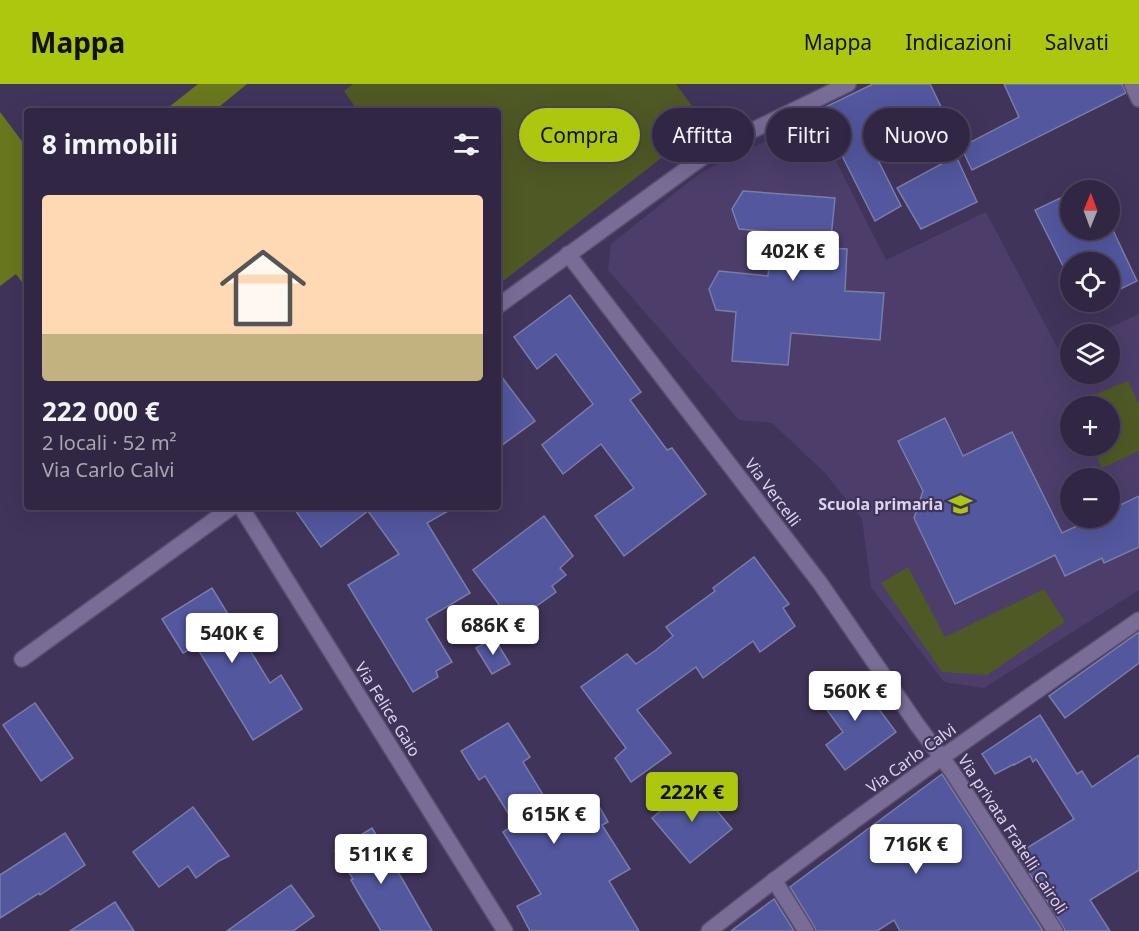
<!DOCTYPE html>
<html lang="it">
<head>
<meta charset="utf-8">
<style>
	:root { --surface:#312744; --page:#392f4b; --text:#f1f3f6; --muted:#a8a5b2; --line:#4c445d; --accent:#adc60e }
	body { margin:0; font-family:"Noto Sans",sans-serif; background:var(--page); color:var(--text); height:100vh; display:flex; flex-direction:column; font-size:22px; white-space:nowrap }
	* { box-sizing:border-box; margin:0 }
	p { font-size:20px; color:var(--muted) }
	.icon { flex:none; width:33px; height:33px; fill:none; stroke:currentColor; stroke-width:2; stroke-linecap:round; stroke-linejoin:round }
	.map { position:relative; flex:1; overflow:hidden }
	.panel { position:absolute; left:24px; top:24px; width:477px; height:402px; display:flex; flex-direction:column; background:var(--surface); border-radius:6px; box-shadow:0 6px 24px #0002,0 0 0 2px var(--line) }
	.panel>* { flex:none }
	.hud { position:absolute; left:519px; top:24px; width:530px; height:54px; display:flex; gap:12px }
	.needle { width:39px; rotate:1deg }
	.fabs { position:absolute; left:1060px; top:96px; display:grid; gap:12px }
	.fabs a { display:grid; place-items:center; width:60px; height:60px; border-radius:50%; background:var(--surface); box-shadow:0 6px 24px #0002,0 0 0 2px var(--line); font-size:30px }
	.price { position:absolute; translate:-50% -51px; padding:0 14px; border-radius:6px; background:#fff; color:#222; font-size:20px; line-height:39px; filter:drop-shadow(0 2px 3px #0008) }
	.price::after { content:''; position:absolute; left:50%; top:36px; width:18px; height:14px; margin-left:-9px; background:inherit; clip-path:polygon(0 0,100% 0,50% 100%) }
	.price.on { background:var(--accent); color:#111 }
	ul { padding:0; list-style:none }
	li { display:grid; align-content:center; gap:12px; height:318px; padding:0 18px }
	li+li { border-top:2px solid var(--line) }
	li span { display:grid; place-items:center; height:186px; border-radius:6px; color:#555 }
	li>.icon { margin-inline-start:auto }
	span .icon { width:108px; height:108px; fill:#fffc; stroke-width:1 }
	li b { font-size:26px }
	h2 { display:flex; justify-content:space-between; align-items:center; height:72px; padding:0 18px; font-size:26px }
	.tag { padding:0 21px; border-radius:27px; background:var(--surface); box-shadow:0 6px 24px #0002,0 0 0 2px var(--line); font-size:21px; line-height:54px }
	.tag.on { background:var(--accent); color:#111 }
	header { display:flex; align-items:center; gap:36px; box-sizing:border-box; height:84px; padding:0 30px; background:var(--accent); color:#111 }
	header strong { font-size:28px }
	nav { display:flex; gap:33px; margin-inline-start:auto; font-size:21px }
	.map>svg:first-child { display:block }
	.built { fill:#4c3d6a; fill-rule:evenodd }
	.green { fill:#4f5925 }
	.forest { fill:#69781e }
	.building { fill:#52579e; stroke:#787da9; stroke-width:1.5 }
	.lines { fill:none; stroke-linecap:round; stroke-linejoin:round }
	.minor-casing { stroke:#5a4f6f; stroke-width:18 }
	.tertiary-casing { stroke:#5a4f6f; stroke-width:18 }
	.minor { stroke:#796c97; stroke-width:15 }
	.tertiary { stroke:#796c97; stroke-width:15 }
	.labels { text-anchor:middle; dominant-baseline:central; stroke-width:4.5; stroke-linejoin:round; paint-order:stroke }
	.street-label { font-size:16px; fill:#dbd4ec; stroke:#41345b }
	.poi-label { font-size:16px; font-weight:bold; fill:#dbd4ec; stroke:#41345b; text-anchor:end }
</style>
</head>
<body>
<header>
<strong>Mappa</strong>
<nav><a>Mappa</a><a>Indicazioni</a><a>Salvati</a></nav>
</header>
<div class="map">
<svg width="1139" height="847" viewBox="0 0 1139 847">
	<rect width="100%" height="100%" fill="#41345b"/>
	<path class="built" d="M814,34L886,176L986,128L1059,267L1071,262V290H1110V250H1095L1139,230V506L984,604L944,598L871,503L862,435L824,388L772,339L739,336L608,186L611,160L700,89ZM1071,322H1110V362H1071ZM1071,394H1110V434H1071Z"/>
	<g class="green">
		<polygon points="353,0 676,0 705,40 498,201 498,27 358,27 344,7"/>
		<polygon points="1128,297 1139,320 1139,367 1102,384 1091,362 1110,362 1110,322 1073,322 1071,320"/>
		<polygon points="908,483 945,553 1044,505 1065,538 987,591 942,588 881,499"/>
	</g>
	<g class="forest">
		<polygon points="198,0 247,0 214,27 164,27"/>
		<polygon points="0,28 27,64 27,205 16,190 0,202"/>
	</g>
	<g class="building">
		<polygon points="873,0 930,0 944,29 871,62 901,122 875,137 819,26"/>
		<polygon points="1004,0 1122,0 1126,9 972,86 961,63 1019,33"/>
		<polygon points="956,72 977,118 921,145 897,104"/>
		<polygon points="743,107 835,114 830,164 847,165 845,207 884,209 880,256 791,249 788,281 732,277 736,228 716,226 709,205 719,187 768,192 772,148 739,145 732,125"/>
		<polygon points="1071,109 1071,146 1110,146 1110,140 1137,197 1110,210 1110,178 1071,178 1071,198 1035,126"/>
		<polygon points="570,211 641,308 630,316 667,366 672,364 706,410 624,472 595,432 634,404 601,360 563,390 542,361 593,320 556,270 537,285 514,253"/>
		<polygon points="498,288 535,337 498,364"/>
		<polygon points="945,334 963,372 1012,348 1062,449 1094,434 1110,434 1110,426 1139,412 1139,463 1104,479 1102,474 1065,492 1055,471 955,520 914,434 923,407 898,357"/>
		<polygon points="293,423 455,423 427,439 470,509 426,535 452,578 436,587 438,593 413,608 348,501 399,470 368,427 321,463"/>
		<polygon points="544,432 573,472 560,484 566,491 552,502 556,508 513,539 473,486"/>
		<polygon points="754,473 789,520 783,524 795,542 760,568 753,557 703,594 696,583 637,626 671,669 631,698 615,674 626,664 581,603 627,570 636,580 656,566 673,552 666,543 715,507 713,504"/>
		<polygon points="212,504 270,599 281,591 302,625 253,656 196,562 183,569 162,535"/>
		<polygon points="1139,548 1139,579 1065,634 1049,612"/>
		<polygon points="494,554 510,580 492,590 476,564"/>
		<polygon points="852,589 896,648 845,686 826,661 843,648 819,615"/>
		<polygon points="35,619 73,674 41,697 3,641"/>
		<polygon points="1040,631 1077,690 1082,687 1092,703 1139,671 1139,786 1090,816 1110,847 1065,847 1063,842 1017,770 1074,735 1036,675 1033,678 1030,672 1014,681 1014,680 995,690 982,670"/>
		<polygon points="508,639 530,673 523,678 548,719 555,715 568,734 595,715 608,738 602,741 630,785 609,797 639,847 530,847 517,822 541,810 503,748 515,740 485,692 479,696 461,667"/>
		<polygon points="942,690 1043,847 900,847 894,836 877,847 816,847 814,842 790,803"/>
		<polygon points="694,699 732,745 690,779 652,734"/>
		<polygon points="193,723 229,772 219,777 196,794 188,782 159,803 133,768"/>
		<polygon points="372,744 404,798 432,847 381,847 359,810 351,796 353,795 335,767"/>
		<polygon points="65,749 85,781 40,811 39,809 0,834 0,791"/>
		<polygon points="291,801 314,832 293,847 227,847"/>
		<polygon points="774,815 794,847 731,847"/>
		<polygon points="115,818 134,847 70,847"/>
	</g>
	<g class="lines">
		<defs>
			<g id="minor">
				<polyline points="1132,0 1139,15"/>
				<polyline points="568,170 820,499 918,642 951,686 1055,847"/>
				<polyline points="498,222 714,65 848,0"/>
				<polyline points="241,423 505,847"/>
				<polyline points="22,575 232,423"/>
				<polyline points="774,796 806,847"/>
			</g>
			<path id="tertiary" d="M709,847C848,737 993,637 1139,536"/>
		</defs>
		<use href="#minor" class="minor-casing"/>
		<use href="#tertiary" class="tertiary-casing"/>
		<use href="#minor" class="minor"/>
		<use href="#tertiary" class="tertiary"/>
	</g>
	<defs>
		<symbol id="school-bare" viewBox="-9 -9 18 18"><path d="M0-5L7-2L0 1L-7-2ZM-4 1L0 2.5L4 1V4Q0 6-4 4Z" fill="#adc60e" stroke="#41345b" stroke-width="2.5" paint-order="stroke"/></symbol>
	</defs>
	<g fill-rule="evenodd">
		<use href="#school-bare" x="944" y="404" width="33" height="33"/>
	</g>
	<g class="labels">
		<g class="street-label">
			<text transform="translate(773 408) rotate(53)">Via Vercelli</text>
			<text transform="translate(388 625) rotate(58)">Via Felice Gaio</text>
			<text transform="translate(911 674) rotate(-36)">Via Carlo Calvi</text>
			<text transform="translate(1013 750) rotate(57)">Via privata Fratelli Cairoli</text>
		</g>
		<g class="poi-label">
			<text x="943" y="420">Scuola primaria</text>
		</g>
	</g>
</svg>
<div class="fabs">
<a><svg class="needle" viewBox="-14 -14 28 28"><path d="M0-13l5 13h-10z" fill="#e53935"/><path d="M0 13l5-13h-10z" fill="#a8a5b2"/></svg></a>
<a><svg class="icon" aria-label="locate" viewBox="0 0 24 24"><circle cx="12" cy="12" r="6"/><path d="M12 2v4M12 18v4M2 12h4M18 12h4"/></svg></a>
<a><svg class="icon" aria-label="layers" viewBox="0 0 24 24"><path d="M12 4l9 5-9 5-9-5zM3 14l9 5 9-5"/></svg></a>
<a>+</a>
<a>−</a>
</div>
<b class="price" style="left:793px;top:198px">402K €</b>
<b class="price" style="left:493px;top:572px">686K €</b>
<b class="price" style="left:232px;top:580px">540K €</b>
<b class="price" style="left:855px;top:638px">560K €</b>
<b class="price on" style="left:692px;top:739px">222K €</b>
<b class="price" style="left:554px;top:761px">615K €</b>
<b class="price" style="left:916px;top:791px">716K €</b>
<b class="price" style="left:381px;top:801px">511K €</b>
<div class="hud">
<a class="tag on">Compra</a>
<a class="tag">Affitta</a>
<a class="tag">Filtri</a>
<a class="tag">Nuovo</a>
</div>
<section class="panel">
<h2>8 immobili<svg class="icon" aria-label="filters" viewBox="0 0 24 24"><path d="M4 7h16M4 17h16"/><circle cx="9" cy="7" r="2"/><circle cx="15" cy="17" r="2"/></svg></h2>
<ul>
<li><span style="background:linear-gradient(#ffd9b3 75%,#c2b280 0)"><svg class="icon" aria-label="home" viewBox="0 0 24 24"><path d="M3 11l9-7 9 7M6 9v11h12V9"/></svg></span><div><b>222 000 €</b><p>2 locali · 52 m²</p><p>Via Carlo Calvi</p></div></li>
</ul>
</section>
</div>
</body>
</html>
